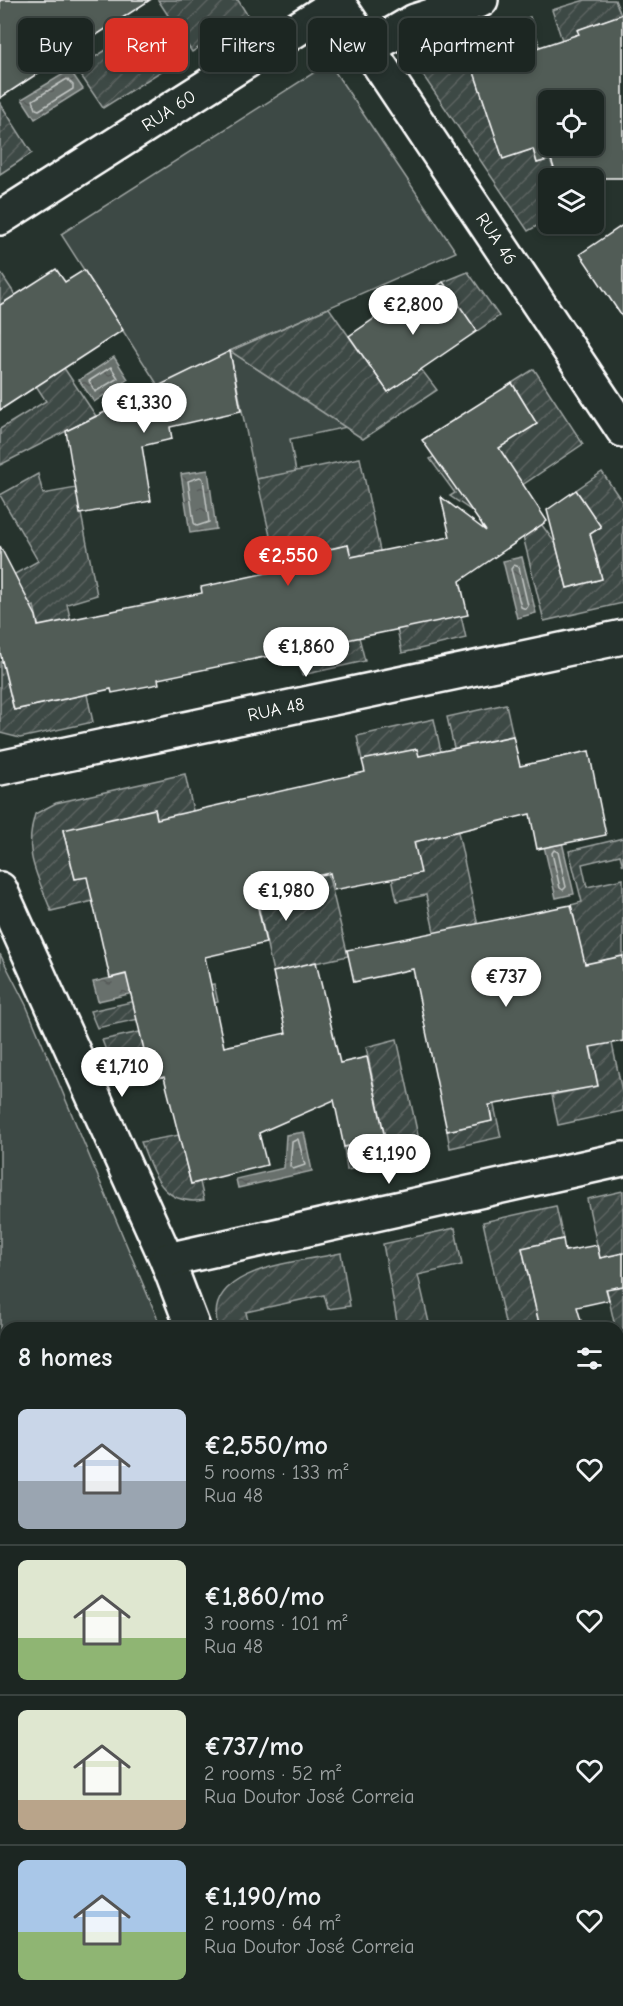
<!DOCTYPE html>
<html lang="en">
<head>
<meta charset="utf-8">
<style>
	:root { --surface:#1c2622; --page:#29322f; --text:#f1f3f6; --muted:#a0a5a5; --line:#3a4340; --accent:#d93025 }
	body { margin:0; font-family:"Comic Neue",sans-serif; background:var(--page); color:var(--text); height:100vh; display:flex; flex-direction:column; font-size:22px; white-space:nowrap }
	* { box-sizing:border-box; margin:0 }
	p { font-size:20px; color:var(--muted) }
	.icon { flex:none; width:33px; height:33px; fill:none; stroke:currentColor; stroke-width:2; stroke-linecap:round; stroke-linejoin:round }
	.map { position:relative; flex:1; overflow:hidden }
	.panel { position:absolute; left:0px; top:1322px; width:624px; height:686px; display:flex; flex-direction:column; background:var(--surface); border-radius:18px 18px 0 0; box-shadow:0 3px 9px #0003,0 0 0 2px var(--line) }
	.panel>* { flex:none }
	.banner { position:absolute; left:18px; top:18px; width:588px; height:54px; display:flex; gap:12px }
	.controls { position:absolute; left:538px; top:90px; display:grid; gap:12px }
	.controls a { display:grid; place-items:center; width:66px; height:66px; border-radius:9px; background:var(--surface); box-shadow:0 3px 9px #0003,0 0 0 2px var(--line); font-size:30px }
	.price { position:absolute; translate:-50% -51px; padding:0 14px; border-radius:21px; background:#fff; color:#222; font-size:20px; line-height:39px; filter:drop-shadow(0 2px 3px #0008) }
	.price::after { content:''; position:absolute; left:50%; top:36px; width:18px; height:14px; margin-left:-9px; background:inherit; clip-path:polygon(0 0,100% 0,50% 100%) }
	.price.current { background:var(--accent); color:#fff }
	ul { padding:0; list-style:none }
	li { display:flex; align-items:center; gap:18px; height:150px; padding:0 18px }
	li+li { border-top:2px solid var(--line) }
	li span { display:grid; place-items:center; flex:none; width:168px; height:120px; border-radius:9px; color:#555 }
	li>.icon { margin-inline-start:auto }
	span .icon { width:72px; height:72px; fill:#fffc; stroke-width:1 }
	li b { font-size:26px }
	h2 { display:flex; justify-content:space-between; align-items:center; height:72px; padding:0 18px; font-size:26px }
	.chip { padding:0 21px; border-radius:9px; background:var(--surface); box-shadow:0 3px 9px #0003,0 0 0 2px var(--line); font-size:21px; line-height:54px }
	.chip.current { background:var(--accent); color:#fff }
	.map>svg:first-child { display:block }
	.grass { fill:#3e4944; stroke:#9ea4a2; stroke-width:1.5 }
	.garden { fill:url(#garden-furrows); stroke:#9ea4a2; stroke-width:1.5; fill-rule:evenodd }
	.water { fill:url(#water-ripples); stroke:#a4a9a7; stroke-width:1.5 }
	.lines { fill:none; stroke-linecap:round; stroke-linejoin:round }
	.shore { stroke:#c2c6c4; stroke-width:1.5 }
	.building { fill:#515c57; stroke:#fff; stroke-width:1.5; fill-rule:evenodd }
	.minor-casing { stroke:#fff; stroke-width:38 }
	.minor { stroke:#26332d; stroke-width:33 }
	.labels { text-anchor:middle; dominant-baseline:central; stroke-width:5; stroke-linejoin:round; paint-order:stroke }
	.street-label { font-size:18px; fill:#fff; stroke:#26332d }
</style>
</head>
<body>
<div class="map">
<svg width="623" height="2006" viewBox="0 0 623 2006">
	<defs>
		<pattern id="garden-furrows" width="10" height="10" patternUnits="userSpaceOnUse" patternTransform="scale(1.5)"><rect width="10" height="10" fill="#3e4944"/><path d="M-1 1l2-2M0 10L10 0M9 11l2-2" fill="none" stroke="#5b6460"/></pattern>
		<pattern id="water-ripples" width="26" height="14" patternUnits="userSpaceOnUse" patternTransform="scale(1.5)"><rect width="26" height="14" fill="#67706c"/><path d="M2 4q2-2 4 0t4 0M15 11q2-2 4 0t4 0" fill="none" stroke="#575a59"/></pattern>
	</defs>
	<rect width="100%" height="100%" fill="#26332d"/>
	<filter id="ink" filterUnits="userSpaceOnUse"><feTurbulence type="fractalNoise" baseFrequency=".0167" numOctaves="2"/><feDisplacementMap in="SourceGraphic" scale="12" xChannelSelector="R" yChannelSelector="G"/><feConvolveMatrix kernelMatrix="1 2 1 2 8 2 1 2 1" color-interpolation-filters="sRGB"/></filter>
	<g filter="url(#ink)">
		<g class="grass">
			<polygon points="329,63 456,252 230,351 347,427 290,439 296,472 256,479 230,352 159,387 61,234"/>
			<polygon points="0,954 26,1005 161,1327 6,1328 6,1344 0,1345"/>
		</g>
		<g class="garden">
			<polygon points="30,0 54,0 92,59 144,26 171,65 103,108"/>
			<polygon points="158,0 238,0 248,16 192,52"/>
			<polygon points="585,0 615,0 621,15 578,30 613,130 594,100 582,100 552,10"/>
			<polygon points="530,17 540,47 473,69 503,158 533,149 537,163 550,159 557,178 549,178 549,219 528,231 410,56"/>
			<polygon points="0,103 32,153 0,174"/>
			<polygon points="0,272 96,416 0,465 0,429 46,401 0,330"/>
			<polygon points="468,272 499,316 477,331 443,282"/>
			<polygon points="329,308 388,392 421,369 437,390 363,439 230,351"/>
			<polygon points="534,369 583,444 478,515 450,496 455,493 430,459 456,442 508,462 499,448 537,424 512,383"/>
			<polygon points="360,458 382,560 352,566 348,545 302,555 359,637 365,661 302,675 257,479"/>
			<polygon points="602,472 623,503 623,603 544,621 521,528 536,517 556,544 567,588 602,579 590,534 601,527 576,490"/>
			<polygon points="38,474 43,494 76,488 97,595 67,604 93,722 20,738 0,733 0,662 2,661 14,710 56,701 34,606 23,610 6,579 38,561 0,495"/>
			<polygon points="392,604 461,616 466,638 402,653"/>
			<polygon points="506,704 513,736 470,745 466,801 447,717"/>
			<polygon points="434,719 478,926 435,936 426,895 397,901 386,848 435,837 417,749 362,760 357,736"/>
			<path d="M185,774L207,874L51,911C37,874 23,854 35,814L56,803ZM155,809L166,858L75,879L63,831Z"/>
			<polygon points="623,838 623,866 620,855 582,864 587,887 623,879 623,956 595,962 623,1096 623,1111 558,1125 552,1095 598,1086 582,1003 580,945 571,905 582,902 569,851"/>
			<polygon points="328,873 348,956 273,972 254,886"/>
			<polygon points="214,984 218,1002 97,1028 90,1011"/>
			<polygon points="140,1032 151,1079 119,1085 102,1040"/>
			<polygon points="397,1039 422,1154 347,1170 344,1147 385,1138 366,1047"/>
			<polygon points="488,1079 501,1137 450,1148 447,1131 492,1121 484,1080"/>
			<path d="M179,1135L191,1184L200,1182L204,1200C162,1207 154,1174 141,1142Z"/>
			<polygon points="623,1191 623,1365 618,1328 615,1327 587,1199"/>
			<polygon points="556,1206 563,1239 522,1248 540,1327 506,1327 483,1222"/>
			<polygon points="455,1228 462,1265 418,1275 430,1327 398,1327 383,1244"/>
			<path d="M341,1253L350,1306L328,1309L324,1295L246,1312L249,1327H218C201,1267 301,1262 341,1253Z"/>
			<polygon points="6,1344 6,1641 0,1642 0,1345"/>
			<polygon points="623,1439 623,1606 618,1583 618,1440"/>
			<polygon points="618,1738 623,1761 623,1860 618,1861"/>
			<polygon points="623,1901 623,2006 600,2006 599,2001 618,2001 618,1903"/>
			<polygon points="40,2001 110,2001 110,2006 13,2006"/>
			<polygon points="134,2001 430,2001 432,2006 134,2006"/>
		</g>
		<g class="water">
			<polygon points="70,70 83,89 35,119 22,99"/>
			<polygon points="114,357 128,379 94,402 79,380"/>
			<polygon points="208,470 216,529 190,533 181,474"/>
			<polygon points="522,557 536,613 517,618 503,561"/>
			<polygon points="562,842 574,894 556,898 544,846"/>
			<polygon points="151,969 155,988 98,1001 93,982"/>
			<polygon points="304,1132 312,1171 238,1188 236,1179 284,1168 286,1135"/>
		</g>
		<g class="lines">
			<g class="shore">
				<polygon points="67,79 73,85 73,89 39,110 36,109 33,100"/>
				<polygon points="111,367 118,378 95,392 89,381"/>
				<polygon points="200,477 203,479 209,522 197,526 194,523 188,481"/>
				<polygon points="514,565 519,567 528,606 526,609 521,607 511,569"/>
				<polygon points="554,850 558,852 566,887 563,890 560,888 552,853"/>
				<polygon points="298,1139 305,1165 293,1169 290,1166 292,1142"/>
			</g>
		</g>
		<g class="building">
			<polygon points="0,0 150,0 0,98"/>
			<path d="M623,14V178H557L551,159L537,163L533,149L503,159L473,69L579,34L577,30ZM549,100H594V146H549Z"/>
			<polygon points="623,225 623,318 580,254"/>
			<polygon points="56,269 65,282 84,270 123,330 0,410 0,305"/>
			<polygon points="443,282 477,331 388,392 349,336 394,305 399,312"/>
			<polygon points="230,351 241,411 170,427 172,439 142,446 151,501 80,514 66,431"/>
			<polygon points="512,383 537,424 499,448 547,521 460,581 468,615 158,679 159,684 112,693 111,689 14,710 0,652 0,546 36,616 38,626 202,593 201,587 304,565 302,555 348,545 351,557 450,537 441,497 486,531 422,440"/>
			<polygon points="576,490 601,527 590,534 602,579 567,588 547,510"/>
			<polygon points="513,736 520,766 589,751 606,835 537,849 530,814 414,842 421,873 334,890 330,873 254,890 266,943 205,957 224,1047 286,1033 273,972 316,962 340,1063 367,1057 385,1138 344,1147 334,1100 259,1133 267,1165 191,1184 164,1077 151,1079 126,974 110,978 87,877 75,879 63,830 155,809 157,819 365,772 362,760 417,749 419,756"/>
			<polygon points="571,905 585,964 623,956 623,1041 590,1047 598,1086 489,1105 492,1121 447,1131 413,969 354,982 347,950"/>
			<polygon points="563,1239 565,1251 597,1245 600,1258 623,1253 623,1286 606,1289 609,1300 577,1307 583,1328 540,1328 522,1248"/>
		</g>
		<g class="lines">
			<defs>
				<g id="minor">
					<polyline points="336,0 623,430"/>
					<polyline points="369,48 415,21 481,0"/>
					<polyline points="0,218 338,3"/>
					<polyline points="0,768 623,637"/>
					<polyline points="0,889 167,1260 193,1328"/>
					<polyline points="167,1260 623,1159"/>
					<polyline points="618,1693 623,1691"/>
					<polyline points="460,2001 462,2006"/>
				</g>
			</defs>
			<use href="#minor" class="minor-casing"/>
			<use href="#minor" class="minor"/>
		</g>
	</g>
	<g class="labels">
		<g class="street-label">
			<text transform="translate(169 111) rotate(-33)">RUA 60</text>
			<text transform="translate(496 239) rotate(56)">RUA 46</text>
			<text transform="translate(276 710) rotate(-12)">RUA 48</text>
		</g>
	</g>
</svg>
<div class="controls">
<a><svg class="icon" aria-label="locate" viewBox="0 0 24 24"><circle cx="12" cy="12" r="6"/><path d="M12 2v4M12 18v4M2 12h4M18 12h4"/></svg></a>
<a><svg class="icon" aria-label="layers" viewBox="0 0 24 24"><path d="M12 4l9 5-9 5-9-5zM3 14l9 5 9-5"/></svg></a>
</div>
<b class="price" style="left:413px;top:336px">€2,800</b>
<b class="price" style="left:144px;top:434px">€1,330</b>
<b class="price current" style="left:288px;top:587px">€2,550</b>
<b class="price" style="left:306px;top:678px">€1,860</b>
<b class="price" style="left:286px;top:922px">€1,980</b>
<b class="price" style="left:506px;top:1008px">€737</b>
<b class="price" style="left:122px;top:1098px">€1,710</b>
<b class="price" style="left:389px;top:1185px">€1,190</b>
<div class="banner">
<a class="chip">Buy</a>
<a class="chip current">Rent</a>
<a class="chip">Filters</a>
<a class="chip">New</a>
<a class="chip">Apartment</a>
</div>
<section class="panel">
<h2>8 homes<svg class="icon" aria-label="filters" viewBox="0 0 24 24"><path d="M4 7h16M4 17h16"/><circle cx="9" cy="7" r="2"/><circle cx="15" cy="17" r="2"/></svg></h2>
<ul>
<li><span style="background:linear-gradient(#c9d6e8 60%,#9aa5b1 0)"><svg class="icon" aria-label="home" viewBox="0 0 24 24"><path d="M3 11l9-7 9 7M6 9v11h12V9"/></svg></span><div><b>€2,550/mo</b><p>5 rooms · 133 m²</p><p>Rua 48</p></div><svg class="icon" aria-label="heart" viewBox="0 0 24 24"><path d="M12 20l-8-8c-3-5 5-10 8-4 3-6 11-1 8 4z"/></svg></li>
<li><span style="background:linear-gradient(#dfe7d0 65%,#8fb573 0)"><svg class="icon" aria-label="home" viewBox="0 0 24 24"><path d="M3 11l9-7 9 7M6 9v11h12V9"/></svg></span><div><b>€1,860/mo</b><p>3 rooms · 101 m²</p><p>Rua 48</p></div><svg class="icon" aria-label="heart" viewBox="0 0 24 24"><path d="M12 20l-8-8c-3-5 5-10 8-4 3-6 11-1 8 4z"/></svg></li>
<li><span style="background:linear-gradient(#dfe7d0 75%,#b9a48a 0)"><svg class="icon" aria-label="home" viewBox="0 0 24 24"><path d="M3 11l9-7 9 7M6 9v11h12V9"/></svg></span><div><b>€737/mo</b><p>2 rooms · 52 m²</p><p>Rua Doutor José Correia</p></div><svg class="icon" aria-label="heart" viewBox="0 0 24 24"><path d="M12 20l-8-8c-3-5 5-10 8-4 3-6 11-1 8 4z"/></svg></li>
<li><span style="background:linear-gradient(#a9c7e8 60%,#8fb573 0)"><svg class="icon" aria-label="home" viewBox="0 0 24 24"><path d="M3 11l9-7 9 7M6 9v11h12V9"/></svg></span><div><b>€1,190/mo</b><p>2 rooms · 64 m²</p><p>Rua Doutor José Correia</p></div><svg class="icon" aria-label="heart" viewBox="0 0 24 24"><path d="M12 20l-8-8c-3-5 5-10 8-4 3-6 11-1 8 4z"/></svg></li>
</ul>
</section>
</div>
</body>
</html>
